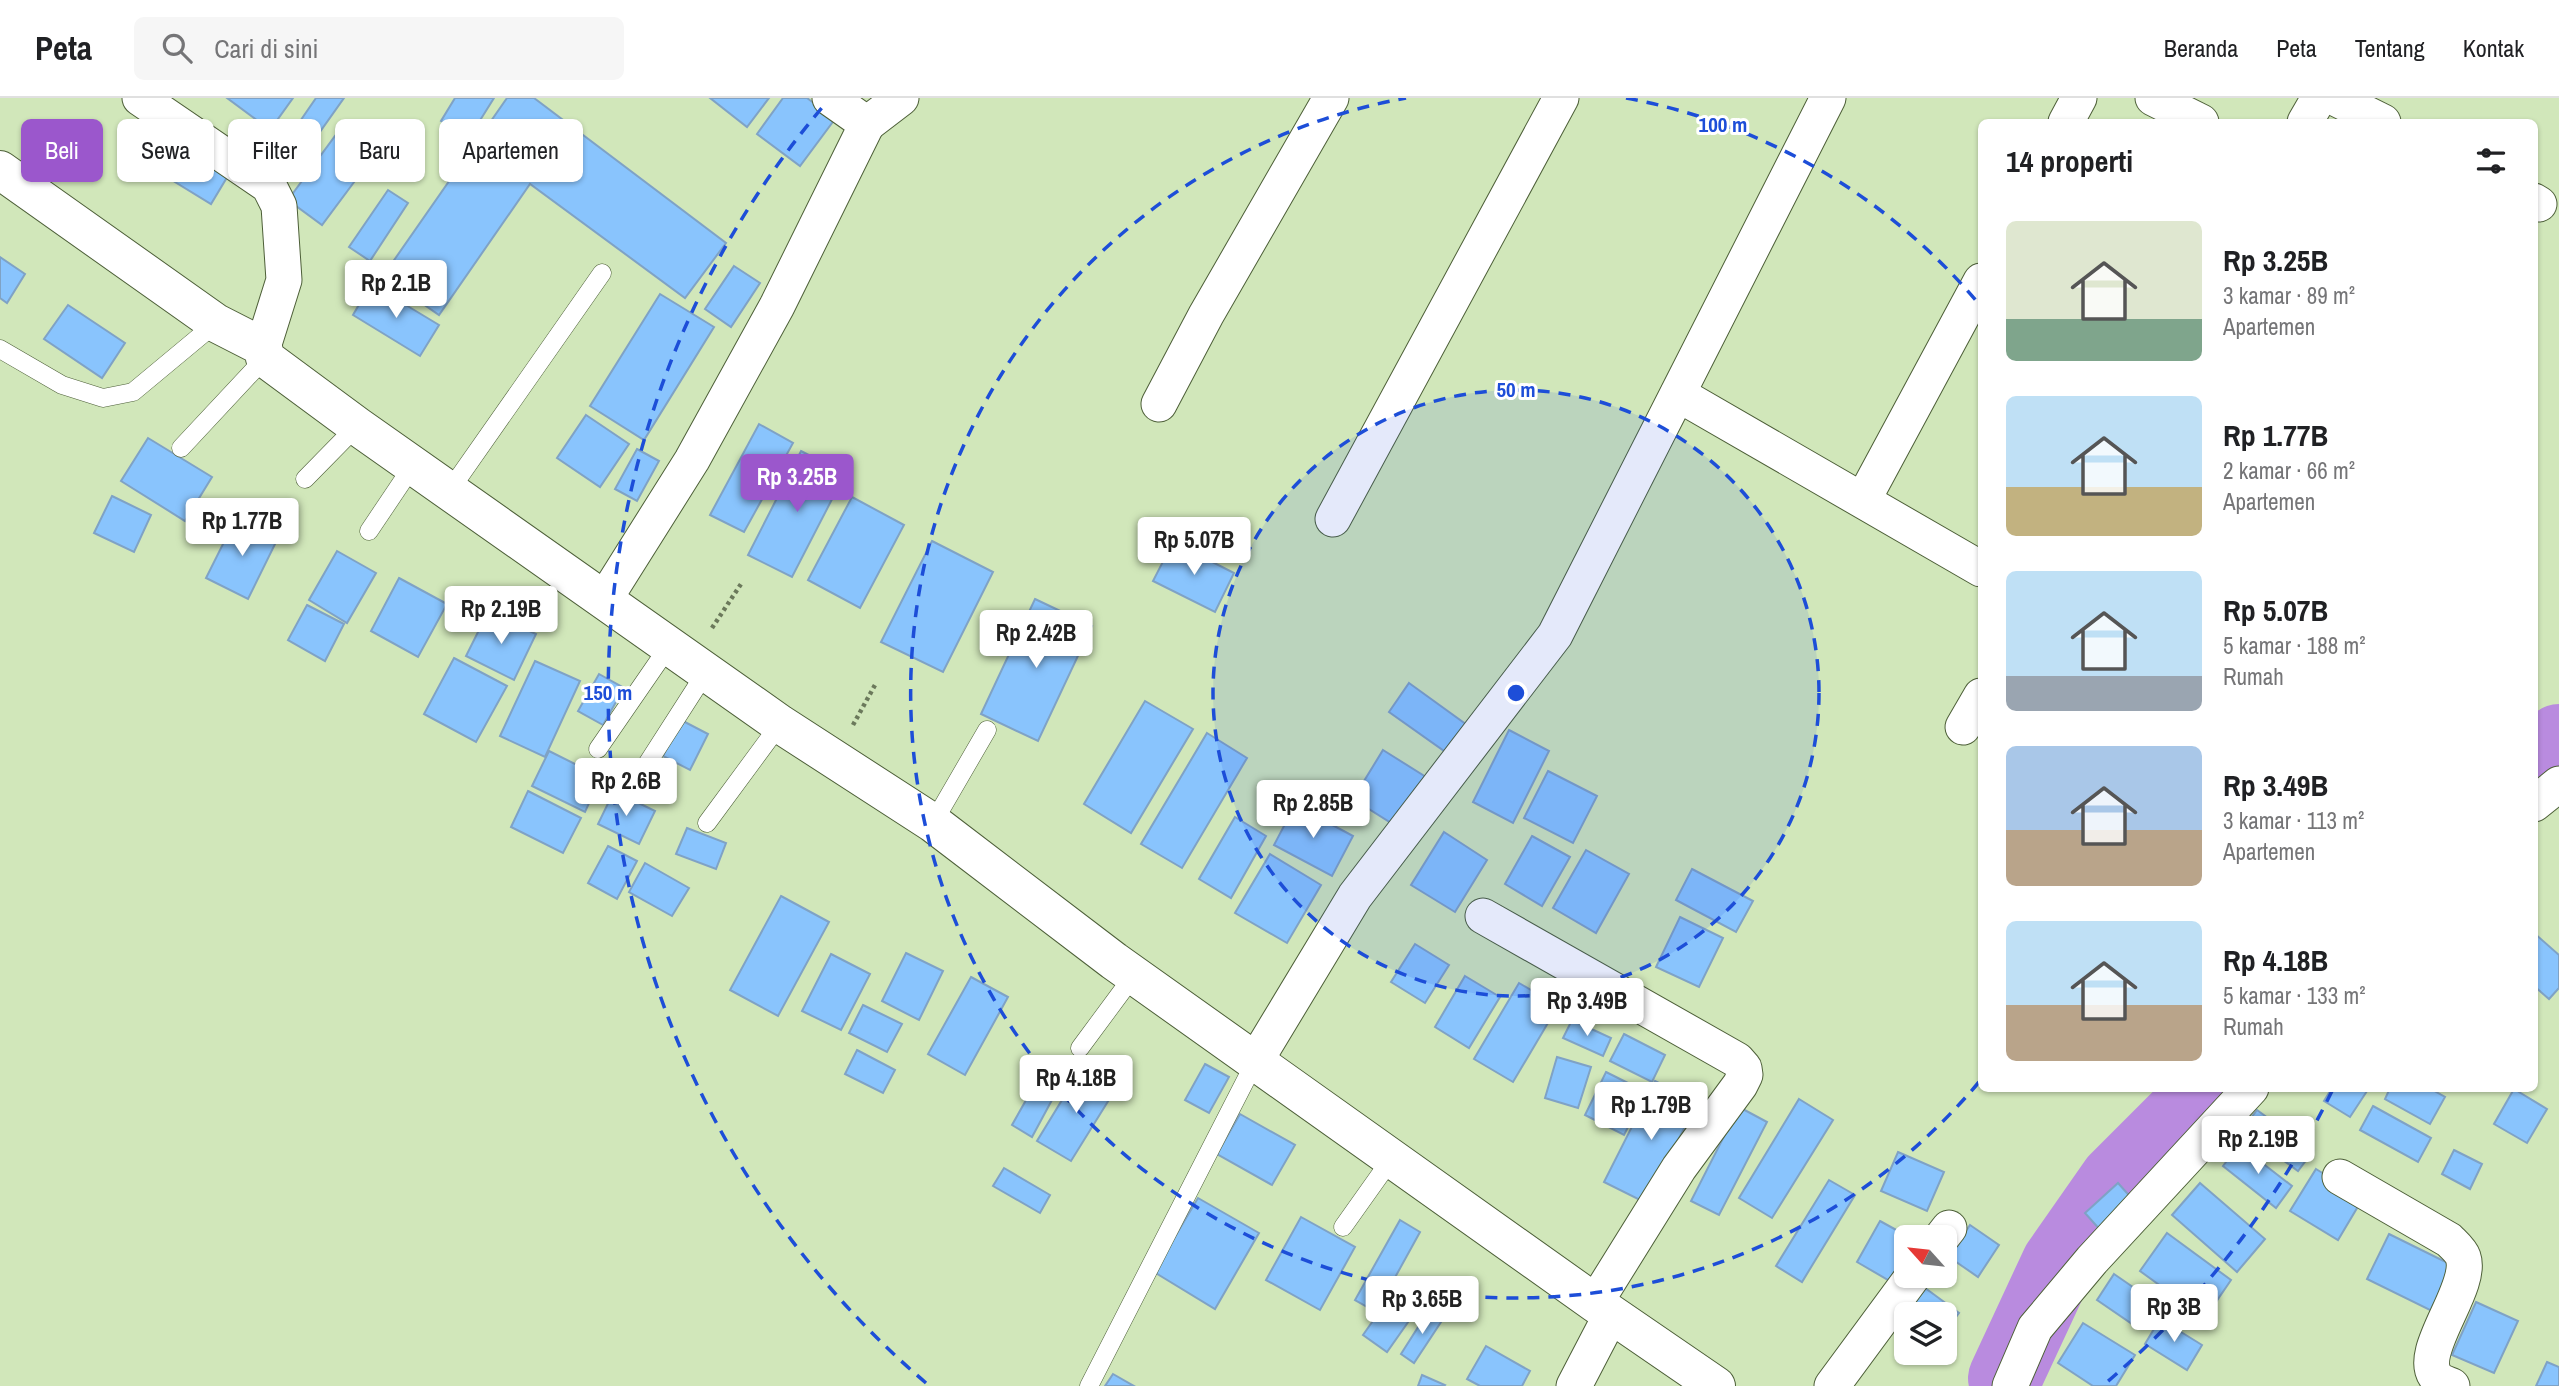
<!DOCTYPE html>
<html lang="id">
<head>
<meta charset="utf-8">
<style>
	:root { --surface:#fff; --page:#f6f6f6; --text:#202124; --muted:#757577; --line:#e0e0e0; --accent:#9b57cc }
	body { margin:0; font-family:"Archivo Narrow",sans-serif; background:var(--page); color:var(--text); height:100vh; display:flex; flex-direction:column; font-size:26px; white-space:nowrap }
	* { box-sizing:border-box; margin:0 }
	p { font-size:23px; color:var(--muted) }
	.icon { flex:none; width:38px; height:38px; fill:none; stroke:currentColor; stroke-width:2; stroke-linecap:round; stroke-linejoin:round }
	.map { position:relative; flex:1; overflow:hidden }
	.side { position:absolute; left:1978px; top:21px; width:560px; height:973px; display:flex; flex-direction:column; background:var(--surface); border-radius:10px; box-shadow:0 2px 5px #0004 }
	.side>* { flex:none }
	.banner { position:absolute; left:21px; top:21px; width:665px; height:63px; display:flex; gap:14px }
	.needle { width:46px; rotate:297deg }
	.controls { position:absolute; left:1894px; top:1127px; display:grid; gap:14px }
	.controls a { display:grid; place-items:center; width:63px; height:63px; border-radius:10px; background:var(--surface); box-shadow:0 2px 5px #0004; font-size:35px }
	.price { position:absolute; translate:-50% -60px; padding:0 16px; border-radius:7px; background:#fff; color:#222; font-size:23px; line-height:46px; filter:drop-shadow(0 2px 4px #0008) }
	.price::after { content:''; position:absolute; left:50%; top:42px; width:21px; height:16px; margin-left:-10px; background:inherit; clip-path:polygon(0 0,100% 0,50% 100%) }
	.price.current { background:var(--accent); color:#fff }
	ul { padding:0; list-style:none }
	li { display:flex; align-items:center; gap:21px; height:175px; padding:0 28px }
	li span { display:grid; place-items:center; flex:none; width:196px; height:140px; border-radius:10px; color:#555 }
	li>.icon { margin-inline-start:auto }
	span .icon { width:84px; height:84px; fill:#fffc; stroke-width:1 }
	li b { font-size:30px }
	h2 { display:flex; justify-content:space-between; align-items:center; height:84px; padding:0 28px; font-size:30px }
	.pill { padding:0 24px; border-radius:10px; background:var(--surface); box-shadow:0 2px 5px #0004; font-size:24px; line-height:63px }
	.pill.current { background:var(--accent); color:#fff }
	header { display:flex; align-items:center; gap:42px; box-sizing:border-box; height:98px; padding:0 35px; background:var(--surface); border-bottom:2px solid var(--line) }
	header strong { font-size:33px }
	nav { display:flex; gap:38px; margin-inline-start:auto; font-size:24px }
	.search { width:490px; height:63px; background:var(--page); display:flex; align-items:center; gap:18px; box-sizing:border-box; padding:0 24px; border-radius:10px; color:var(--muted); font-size:26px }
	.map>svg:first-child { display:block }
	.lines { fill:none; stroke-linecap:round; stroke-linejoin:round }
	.river { stroke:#b98bdf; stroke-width:74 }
	.building { fill:#89c4fd; stroke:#7fa2c5; stroke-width:2 }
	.service-casing { stroke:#4d5f38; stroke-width:19 }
	.minor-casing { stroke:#4d5f38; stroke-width:37 }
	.trunk-casing { stroke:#4d5f38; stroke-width:40 }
	.path { stroke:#6b795b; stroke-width:4.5; stroke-dasharray:3.5 3.5; stroke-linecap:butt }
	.service { stroke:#fff; stroke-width:18 }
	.minor { stroke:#fff; stroke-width:35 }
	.trunk { stroke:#fff; stroke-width:38 }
	.ring { fill:none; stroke:#1d4ed8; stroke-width:3.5; stroke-dasharray:12 9 }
	.centre { fill:#1d4ed8; stroke:#fff; stroke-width:3.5 }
	.ring-label { font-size:21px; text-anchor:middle; font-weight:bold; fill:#1d4ed8; stroke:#fff; stroke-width:6; stroke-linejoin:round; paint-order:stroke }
</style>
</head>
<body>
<header>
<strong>Peta</strong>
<div class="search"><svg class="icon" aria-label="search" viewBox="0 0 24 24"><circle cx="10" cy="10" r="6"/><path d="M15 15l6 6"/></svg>Cari di sini</div>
<nav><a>Beranda</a><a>Peta</a><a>Tentang</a><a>Kontak</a></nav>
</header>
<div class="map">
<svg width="2559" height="1288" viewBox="0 0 2559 1288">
	<rect width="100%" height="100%" fill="#d1e7ba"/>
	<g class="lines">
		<g class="river">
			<polyline points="2534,665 2559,643"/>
			<polyline points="2005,1280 2058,1166 2116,1083 2209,990"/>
		</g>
	</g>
	<g class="building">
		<polygon points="227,0 293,0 270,32"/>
		<polygon points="316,0 344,0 312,45 294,32"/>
		<polygon points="455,0 494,0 469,40 441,23"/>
		<polygon points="507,0 534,0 726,145 685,200 530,86 439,217 383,178"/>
		<polygon points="710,0 769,0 747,29"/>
		<polygon points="783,0 807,0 835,21 800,68 757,36"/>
		<polygon points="178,38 232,71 211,106 157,73"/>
		<polygon points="335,38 369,64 322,127 288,102"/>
		<polygon points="388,92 408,105 370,163 349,149"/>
		<polygon points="0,159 25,176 7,205 0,200"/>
		<polygon points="734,168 760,185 731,229 705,211"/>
		<polygon points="371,186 439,227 420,258 353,217"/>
		<polygon points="660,196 714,229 644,342 590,308"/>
		<polygon points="68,207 125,245 102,280 44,241"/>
		<polygon points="586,317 629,346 600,389 557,360"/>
		<polygon points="759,326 793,345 744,434 710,417"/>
		<polygon points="148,340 212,379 185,423 121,383"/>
		<polygon points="637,351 659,363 637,403 615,391"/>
		<polygon points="801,353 845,376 792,479 748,457"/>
		<polygon points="112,398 151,417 134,454 94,435"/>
		<polygon points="852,399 904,427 860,510 808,482"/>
		<polygon points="236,420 278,440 248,501 206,480"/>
		<polygon points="932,443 993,474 943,574 881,544"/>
		<polygon points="1173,444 1234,475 1215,514 1153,483"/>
		<polygon points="337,453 376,475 347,525 309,502"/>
		<polygon points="399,480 447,506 418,559 371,533"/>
		<polygon points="1035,501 1092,528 1038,643 981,616"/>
		<polygon points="307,507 344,526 325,563 288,542"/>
		<polygon points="488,514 536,536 514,582 466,558"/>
		<polygon points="454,560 507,588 476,644 424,616"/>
		<polygon points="535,563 580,583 545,659 500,638"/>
		<polygon points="599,576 624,590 603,627 578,613"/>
		<polygon points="1409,585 1467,627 1447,655 1389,614"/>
		<polygon points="1145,603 1193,631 1131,735 1084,706"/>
		<polygon points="681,622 708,636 690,672 663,658"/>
		<polygon points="1509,632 1549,653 1513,725 1473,704"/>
		<polygon points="1207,635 1247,660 1182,770 1141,746"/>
		<polygon points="1383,652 1426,679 1396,728 1353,701"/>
		<polygon points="549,653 601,679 585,714 532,688"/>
		<polygon points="1548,673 1597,698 1573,745 1524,720"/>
		<polygon points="528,693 581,720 563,755 511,729"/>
		<polygon points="614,693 655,713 639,746 598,726"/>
		<polygon points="1295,707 1353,738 1332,778 1274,747"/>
		<polygon points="1235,719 1266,738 1231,800 1199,781"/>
		<polygon points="687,730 726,745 716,771 676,756"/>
		<polygon points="1444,734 1487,762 1455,814 1411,787"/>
		<polygon points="1532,738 1570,759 1542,808 1505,786"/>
		<polygon points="608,748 637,763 617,801 588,785"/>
		<polygon points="1586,752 1629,776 1596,835 1553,810"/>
		<polygon points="1270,756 1321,787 1287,845 1235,815"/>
		<polygon points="645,765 689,790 672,818 629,794"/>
		<polygon points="1692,771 1753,803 1736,834 1676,802"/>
		<polygon points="781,798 829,824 778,918 730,892"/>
		<polygon points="1680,819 1723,840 1699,889 1656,869"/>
		<polygon points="2534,835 2559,857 2559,890 2549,901 2534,888"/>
		<polygon points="1415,846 1449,867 1425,905 1391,884"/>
		<polygon points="906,855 943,873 919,922 882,903"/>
		<polygon points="831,856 870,876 841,932 802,913"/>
		<polygon points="1465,878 1500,899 1469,950 1435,929"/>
		<polygon points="971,879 1008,899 965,977 928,956"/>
		<polygon points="1519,885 1558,908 1513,984 1474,961"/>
		<polygon points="863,907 902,926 887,954 849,935"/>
		<polygon points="1572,922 1611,940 1603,958 1563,940"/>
		<polygon points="1624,936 1665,957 1652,984 1610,963"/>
		<polygon points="857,952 895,972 883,995 845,976"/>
		<polygon points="1557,959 1591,969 1578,1010 1545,1000"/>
		<polygon points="1205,966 1229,979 1209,1015 1185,1002"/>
		<polygon points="1081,971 1115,992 1071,1063 1037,1043"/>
		<polygon points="1606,974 1646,994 1624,1037 1585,1017"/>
		<polygon points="1655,983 1697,1005 1646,1105 1604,1084"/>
		<polygon points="1034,988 1053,1000 1032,1039 1012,1027"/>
		<polygon points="2332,990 2369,990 2350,1019 2324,1003"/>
		<polygon points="2390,990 2429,990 2445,999 2430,1026 2385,1001"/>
		<polygon points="2514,991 2547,1011 2527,1045 2494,1026"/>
		<polygon points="1799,1001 1833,1022 1772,1120 1739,1100"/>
		<polygon points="2373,1008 2431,1040 2418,1064 2360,1032"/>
		<polygon points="1739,1009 1767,1024 1719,1117 1691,1103"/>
		<polygon points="2257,1012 2313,1053 2298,1073 2242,1032"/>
		<polygon points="1240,1016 1295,1047 1272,1087 1217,1056"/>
		<polygon points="2239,1047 2292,1088 2276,1110 2223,1068"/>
		<polygon points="2454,1052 2482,1066 2470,1091 2442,1076"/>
		<polygon points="1898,1054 1944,1074 1927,1113 1881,1093"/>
		<polygon points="1004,1070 1050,1097 1040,1115 993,1088"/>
		<polygon points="2316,1071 2363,1100 2338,1142 2290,1113"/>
		<polygon points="1829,1082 1855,1097 1802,1184 1776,1168"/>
		<polygon points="2118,1085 2135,1104 2102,1134 2085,1115"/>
		<polygon points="2200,1085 2265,1141 2237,1174 2172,1117"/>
		<polygon points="1198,1100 1259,1135 1215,1211 1154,1174"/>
		<polygon points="1301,1119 1355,1149 1320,1212 1266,1182"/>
		<polygon points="1400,1122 1420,1134 1376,1214 1355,1202"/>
		<polygon points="1880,1123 1909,1139 1906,1139 1906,1166 1895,1186 1857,1164"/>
		<polygon points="1970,1127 1999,1147 1978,1179 1949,1159"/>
		<polygon points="2167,1135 2231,1182 2205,1220 2140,1173"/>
		<polygon points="2389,1136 2458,1170 2436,1215 2367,1181"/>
		<polygon points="2114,1176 2156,1205 2138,1230 2097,1202"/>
		<polygon points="1917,1184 1959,1215 1944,1235 1944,1216 1906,1216 1906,1226 1894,1217"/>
		<polygon points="1394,1193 1418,1210 1387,1254 1363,1237"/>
		<polygon points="2476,1204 2518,1223 2494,1275 2452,1257"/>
		<polygon points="1429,1212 1443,1221 1414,1265 1401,1256"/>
		<polygon points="2160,1221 2202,1247 2187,1272 2145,1246"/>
		<polygon points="2083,1225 2135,1257 2116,1288 2093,1288 2058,1265"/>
		<polygon points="1486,1248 1530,1273 1522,1288 1480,1288 1467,1281"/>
		<polygon points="2547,1264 2559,1269 2559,1288 2536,1288"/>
		<polygon points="1113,1276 1134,1288 1105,1288"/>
		<polygon points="1422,1277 1445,1287 1444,1288 1418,1288"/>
	</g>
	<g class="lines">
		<defs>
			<g id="service">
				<polyline points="0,251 62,287 103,300 133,294 216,225"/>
				<polyline points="181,350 265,260"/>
				<polyline points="305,381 357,328"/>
				<polyline points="450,392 602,175"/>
				<polyline points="369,433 414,366"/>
				<polyline points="598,651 669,548"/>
				<polyline points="638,680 706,574"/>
				<polyline points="707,725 780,626"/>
				<polyline points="933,725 987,632"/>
				<polyline points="1080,950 1134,877"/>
				<polyline points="1343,1129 1392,1060"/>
				<polyline points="1089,1288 1256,962"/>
			</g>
			<g id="minor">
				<polyline points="140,0 269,88 279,108 284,182 263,249"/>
				<polyline points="2153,0 2201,24"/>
				<polyline points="2335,0 2383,24"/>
				<polyline points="2066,24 2079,0"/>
				<polyline points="2305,24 2319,0"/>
				<polyline points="867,26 901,0"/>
				<polyline points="2534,103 2539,106"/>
				<polyline points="1678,296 1981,471"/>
				<polyline points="1159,306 1206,217 1331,0"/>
				<polyline points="1863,402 1981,183"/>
				<polyline points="1333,421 1561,0"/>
				<polyline points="604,502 692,362 777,208 867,26 830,0"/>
				<polyline points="1963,629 1981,598"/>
				<polyline points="2534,706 2559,686"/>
				<polyline points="1483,818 1737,962 1744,970 1745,977 1740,987 1679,1070 1595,1205"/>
				<polyline points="1256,962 1355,798 1555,537 1828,0"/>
				<path d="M2340,1079L2449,1142C2454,1147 2461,1153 2463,1159C2474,1190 2414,1255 2437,1280C2440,1284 2448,1286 2452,1288"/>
				<polyline points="1942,1139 1949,1130"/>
				<polyline points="1574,1288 1611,1217"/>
				<polyline points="1832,1288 1913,1178"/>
				<polyline points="2010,1288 2035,1230 2092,1162 2251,990"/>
			</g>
			<polyline id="trunk" points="0,72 216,225 263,249 265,260 357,328 780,626 933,725 1114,863 1595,1205 1716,1288"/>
		</defs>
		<use href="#service" class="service-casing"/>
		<use href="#minor" class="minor-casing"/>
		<use href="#trunk" class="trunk-casing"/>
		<g class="path">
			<polyline points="712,530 741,486"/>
			<polyline points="853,627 875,587"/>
		</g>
		<use href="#service" class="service"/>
		<use href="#minor" class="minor"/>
		<use href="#trunk" class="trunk"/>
	</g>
	<circle cx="1516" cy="595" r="303" fill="#1d4ed8" fill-opacity=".12"/>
	<g class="ring">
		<circle cx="1516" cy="595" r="303"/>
		<path d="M1979 984A605 605 0 1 1 1406 0M1626 0A605 605 0 0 1 1979 206"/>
		<path d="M2332 993A908 908 0 0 1 2106 1285M926 1285A908 908 0 0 1 826 5"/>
	</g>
	<circle cx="1516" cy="595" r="10" class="centre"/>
	<g class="ring-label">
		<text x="1723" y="34">100 m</text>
		<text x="1516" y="299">50 m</text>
		<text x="608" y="602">150 m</text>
	</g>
</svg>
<div class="controls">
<a><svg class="needle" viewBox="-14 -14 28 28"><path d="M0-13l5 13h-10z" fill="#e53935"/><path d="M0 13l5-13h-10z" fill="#757577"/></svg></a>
<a><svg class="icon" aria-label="layers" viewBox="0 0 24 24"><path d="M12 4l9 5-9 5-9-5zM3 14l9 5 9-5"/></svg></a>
</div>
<b class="price" style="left:396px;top:222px">Rp 2.1B</b>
<b class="price current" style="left:797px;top:416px">Rp 3.25B</b>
<b class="price" style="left:242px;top:460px">Rp 1.77B</b>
<b class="price" style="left:1194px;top:479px">Rp 5.07B</b>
<b class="price" style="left:501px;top:548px">Rp 2.19B</b>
<b class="price" style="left:1036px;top:572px">Rp 2.42B</b>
<b class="price" style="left:626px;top:720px">Rp 2.6B</b>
<b class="price" style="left:1313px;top:742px">Rp 2.85B</b>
<b class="price" style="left:1587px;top:940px">Rp 3.49B</b>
<b class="price" style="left:1076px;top:1017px">Rp 4.18B</b>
<b class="price" style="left:1651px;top:1044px">Rp 1.79B</b>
<b class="price" style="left:2258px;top:1078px">Rp 2.19B</b>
<b class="price" style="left:1422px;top:1238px">Rp 3.65B</b>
<b class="price" style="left:2174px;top:1246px">Rp 3B</b>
<div class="banner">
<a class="pill current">Beli</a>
<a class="pill">Sewa</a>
<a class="pill">Filter</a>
<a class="pill">Baru</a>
<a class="pill">Apartemen</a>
</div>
<section class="side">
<h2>14 properti<svg class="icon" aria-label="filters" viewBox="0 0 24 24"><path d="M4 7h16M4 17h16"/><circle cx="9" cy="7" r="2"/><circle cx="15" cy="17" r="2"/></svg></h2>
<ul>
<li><span style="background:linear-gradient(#dfe7d0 70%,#7fa58c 0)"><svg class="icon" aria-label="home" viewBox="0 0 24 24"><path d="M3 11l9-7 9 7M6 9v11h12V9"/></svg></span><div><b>Rp 3.25B</b><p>3 kamar · 89 m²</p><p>Apartemen</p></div></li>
<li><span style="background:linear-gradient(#bfe0f5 65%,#c2b280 0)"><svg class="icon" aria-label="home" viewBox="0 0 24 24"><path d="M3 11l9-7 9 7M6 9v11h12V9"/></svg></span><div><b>Rp 1.77B</b><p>2 kamar · 66 m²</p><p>Apartemen</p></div></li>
<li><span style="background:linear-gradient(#bfe0f5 75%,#9aa5b1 0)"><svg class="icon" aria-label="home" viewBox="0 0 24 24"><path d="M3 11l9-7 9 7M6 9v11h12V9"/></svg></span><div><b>Rp 5.07B</b><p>5 kamar · 188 m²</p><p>Rumah</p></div></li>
<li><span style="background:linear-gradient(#a9c7e8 60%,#b9a48a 0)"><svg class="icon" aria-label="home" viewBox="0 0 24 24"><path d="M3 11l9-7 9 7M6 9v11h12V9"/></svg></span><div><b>Rp 3.49B</b><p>3 kamar · 113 m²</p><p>Apartemen</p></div></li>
<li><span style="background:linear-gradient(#bfe0f5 60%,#b9a48a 0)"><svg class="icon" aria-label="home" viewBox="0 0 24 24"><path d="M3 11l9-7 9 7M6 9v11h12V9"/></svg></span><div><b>Rp 4.18B</b><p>5 kamar · 133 m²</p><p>Rumah</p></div></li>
</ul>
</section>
</div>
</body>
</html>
